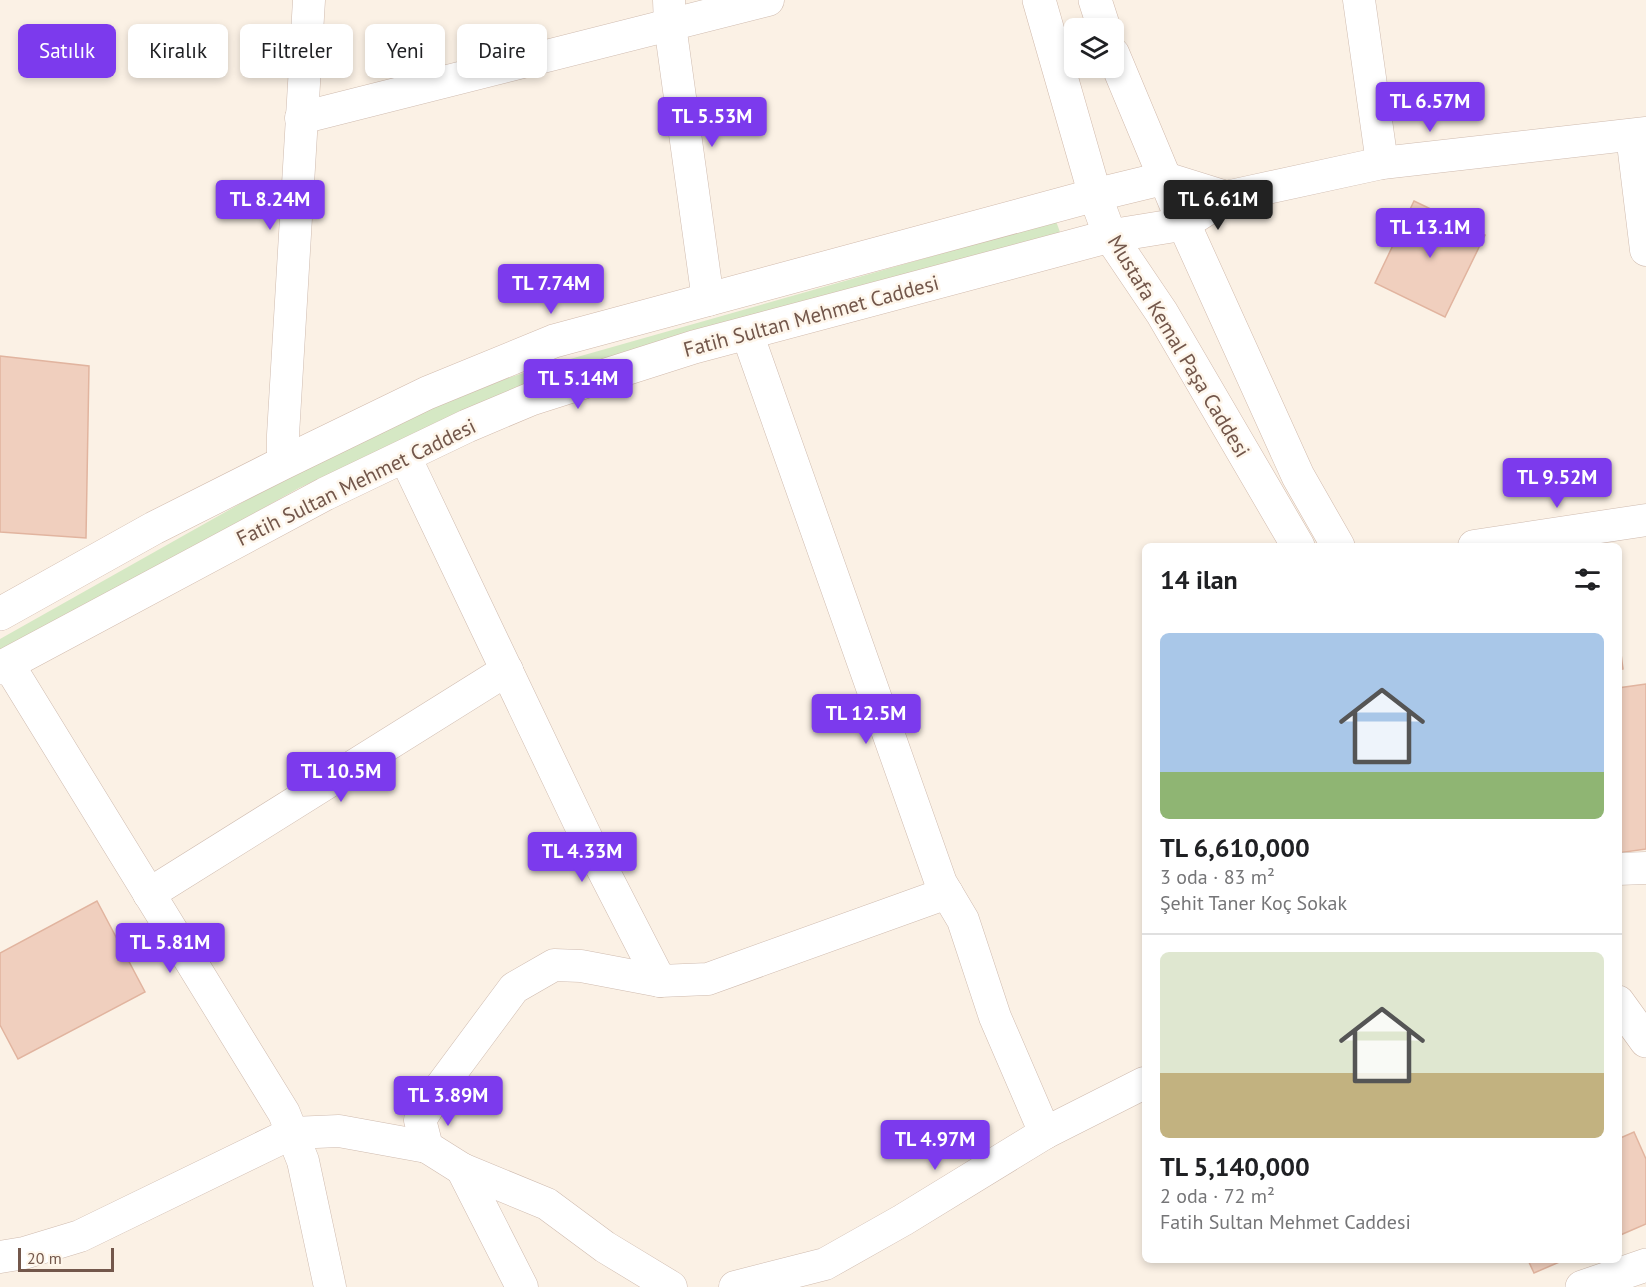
<!DOCTYPE html>
<html lang="tr">
<head>
<meta charset="utf-8">
<style>
	:root { --surface:#fff; --page:#f6f6f6; --text:#202124; --muted:#757577; --line:#e0e0e0; --accent:#7c3aed }
	body { margin:0; font-family:"PT Sans",sans-serif; background:var(--page); color:var(--text); height:100vh; display:flex; flex-direction:column; font-size:22px; white-space:nowrap }
	* { box-sizing:border-box; margin:0 }
	p { font-size:20px; color:var(--muted) }
	.icon { flex:none; width:33px; height:33px; fill:none; stroke:currentColor; stroke-width:2; stroke-linecap:round; stroke-linejoin:round }
	.map { position:relative; flex:1; overflow:hidden }
	.details { position:absolute; left:1142px; top:543px; width:480px; height:720px; display:flex; flex-direction:column; background:var(--surface); border-radius:9px; box-shadow:0 3px 9px #0003 }
	.details>* { flex:none }
	.banner { position:absolute; left:18px; top:24px; width:570px; height:54px; display:flex; gap:12px }
	.fabs { position:absolute; left:1064px; top:18px; display:grid; gap:12px }
	.fabs a { display:grid; place-items:center; width:60px; height:60px; border-radius:9px; background:var(--surface); box-shadow:0 3px 9px #0003; font-size:30px }
	.scale { position:absolute; left:18px; bottom:15px; width:96px; box-sizing:border-box; padding-left:6px; border:3px solid #73574b; border-top:0; font-size:16px; line-height:21px; white-space:nowrap; color:#73574b; -webkit-text-stroke:4px #fef6eb; paint-order:stroke }
	.price { position:absolute; translate:-50% -51px; padding:0 14px; border-radius:6px; background:var(--accent); color:#fff; font-size:20px; line-height:39px; filter:drop-shadow(0 2px 3px #0008) }
	.price::after { content:''; position:absolute; left:50%; top:36px; width:18px; height:14px; margin-left:-9px; background:inherit; clip-path:polygon(0 0,100% 0,50% 100%) }
	.price.on { background:#222; color:#fff }
	ul { padding:0; list-style:none }
	li { display:grid; align-content:center; gap:12px; height:318px; padding:0 18px }
	li+li { border-top:2px solid var(--line) }
	li span { display:grid; place-items:center; height:186px; border-radius:9px; color:#555 }
	li>.icon { margin-inline-start:auto }
	span .icon { width:108px; height:108px; fill:#fffc; stroke-width:1 }
	li b { font-size:26px }
	h2 { display:flex; justify-content:space-between; align-items:center; height:72px; padding:0 18px; font-size:26px }
	.tag { padding:0 21px; border-radius:9px; background:var(--surface); box-shadow:0 3px 9px #0003; font-size:21px; line-height:54px }
	.tag.on { background:var(--accent); color:#fff }
	.map>svg:first-child { display:block }
	.green { fill:#d5e8c4 }
	.building { fill:#f0cfbe; stroke:#e1b49f; stroke-width:1.5 }
	.lines { fill:none; stroke-linecap:round; stroke-linejoin:round }
	.minor-casing { stroke:#cfbbaf; stroke-width:33 }
	.tertiary-casing { stroke:#cfbbaf; stroke-width:34 }
	.secondary-casing { stroke:#d1baac; stroke-width:34 }
	.minor { stroke:#fff; stroke-width:32 }
	.tertiary { stroke:#fff; stroke-width:33 }
	.secondary { stroke:#fff; stroke-width:33 }
	.labels { text-anchor:middle; dominant-baseline:central; stroke-width:5; stroke-linejoin:round; paint-order:stroke }
	.street-label { font-size:21px; fill:#73574b; stroke:#fef6eb }
</style>
</head>
<body>
<div class="map">
<svg width="1646" height="1287" viewBox="0 0 1646 1287">
	<rect width="100%" height="100%" fill="#fbf1e5"/>
	<polygon class="green" points="1056,221 1061,235 437,424 299,488 0,656 0,639 268,488 425,411 508,378 542,367"/>
	<g class="building">
		<polygon points="1414,201 1485,235 1445,317 1375,283"/>
		<polygon points="0,356 89,366 86,538 0,532"/>
		<polygon points="1618,631 1623,669 1618,670"/>
		<polygon points="1646,684 1646,849 1618,853 1618,688"/>
		<polygon points="97,901 145,992 18,1059 0,1025 0,953"/>
		<polygon points="1634,1132 1646,1159 1646,1224 1618,1236 1618,1139"/>
		<polygon points="1528,1260 1564,1260 1534,1273"/>
	</g>
	<g class="lines">
		<defs>
			<g id="minor">
				<polyline points="669,0 670,25 708,300"/>
				<polyline points="1359,0 1382,163"/>
				<polyline points="301,118 768,0"/>
				<polyline points="1632,135 1646,250"/>
				<polyline points="1165,178 1226,197"/>
				<polyline points="1184,224 1226,197 1382,163 1646,133"/>
				<polyline points="747,333 941,883 963,920 995,1017 1045,1133"/>
				<polyline points="405,457 587,839 660,981 708,979 947,893"/>
				<polyline points="283,463 283,435 309,0"/>
				<polyline points="1474,546 1646,520"/>
				<polyline points="8,664 284,1113 303,1161 330,1287"/>
				<polyline points="1618,869 1646,868"/>
				<polyline points="149,894 507,670"/>
				<polyline points="660,981 581,966 554,965 514,988 442,1085 420,1120 427,1147 462,1169 547,1204 605,1247 671,1287"/>
				<polyline points="462,1169 522,1287"/>
				<polyline points="0,1257 24,1253 80,1236 292,1133 339,1131 427,1147"/>
				<polyline points="735,1287 825,1264 903,1220 1045,1133 1144,1083"/>
			</g>
			<polyline id="tertiary" points="1582,1287 1646,1265"/>
			<g id="secondary">
				<polyline points="1039,0 1095,195 1110,236 1162,313 1298,546"/>
				<polyline points="1095,0 1104,28"/>
				<polyline points="1113,54 1184,224 1298,476 1338,546"/>
				<polyline points="0,614 154,528 283,463 427,393 554,341 1095,195 1165,178"/>
				<polyline points="0,668 325,494 467,426 531,399 694,347 1110,236 1184,224"/>
				<polyline points="1618,1002 1646,1041"/>
			</g>
		</defs>
		<use href="#minor" class="minor-casing"/>
		<use href="#tertiary" class="tertiary-casing"/>
		<use href="#secondary" class="secondary-casing"/>
		<use href="#minor" class="minor"/>
		<use href="#tertiary" class="tertiary"/>
		<use href="#secondary" class="secondary"/>
	</g>
	<g class="labels">
		<g class="street-label">
			<text transform="translate(811 316) rotate(-15)">Fatih Sultan Mehmet Caddesi</text>
			<text transform="translate(1179 346) rotate(59)">Mustafa Kemal Paşa Caddesi</text>
			<text transform="translate(356 482) rotate(-26)">Fatih Sultan Mehmet Caddesi</text>
		</g>
	</g>
</svg>
<div class="fabs">
<a><svg class="icon" aria-label="layers" viewBox="0 0 24 24"><path d="M12 4l9 5-9 5-9-5zM3 14l9 5 9-5"/></svg></a>
</div>
<div class="scale">20 m</div>
<b class="price" style="left:1430px;top:133px">TL 6.57M</b>
<b class="price" style="left:712px;top:148px">TL 5.53M</b>
<b class="price" style="left:270px;top:231px">TL 8.24M</b>
<b class="price on" style="left:1218px;top:231px">TL 6.61M</b>
<b class="price" style="left:1430px;top:259px">TL 13.1M</b>
<b class="price" style="left:551px;top:315px">TL 7.74M</b>
<b class="price" style="left:578px;top:410px">TL 5.14M</b>
<b class="price" style="left:1557px;top:509px">TL 9.52M</b>
<b class="price" style="left:866px;top:745px">TL 12.5M</b>
<b class="price" style="left:341px;top:803px">TL 10.5M</b>
<b class="price" style="left:582px;top:883px">TL 4.33M</b>
<b class="price" style="left:170px;top:974px">TL 5.81M</b>
<b class="price" style="left:448px;top:1127px">TL 3.89M</b>
<b class="price" style="left:935px;top:1171px">TL 4.97M</b>
<div class="banner">
<a class="tag on">Satılık</a>
<a class="tag">Kiralık</a>
<a class="tag">Filtreler</a>
<a class="tag">Yeni</a>
<a class="tag">Daire</a>
</div>
<section class="details">
<h2>14 ilan<svg class="icon" aria-label="filters" viewBox="0 0 24 24"><path d="M4 7h16M4 17h16"/><circle cx="9" cy="7" r="2"/><circle cx="15" cy="17" r="2"/></svg></h2>
<ul>
<li><span style="background:linear-gradient(#a9c7e8 75%,#8fb573 0)"><svg class="icon" aria-label="home" viewBox="0 0 24 24"><path d="M3 11l9-7 9 7M6 9v11h12V9"/></svg></span><div><b>TL 6,610,000</b><p>3 oda · 83 m²</p><p>Şehit Taner Koç Sokak</p></div></li>
<li><span style="background:linear-gradient(#dfe7d0 65%,#c2b280 0)"><svg class="icon" aria-label="home" viewBox="0 0 24 24"><path d="M3 11l9-7 9 7M6 9v11h12V9"/></svg></span><div><b>TL 5,140,000</b><p>2 oda · 72 m²</p><p>Fatih Sultan Mehmet Caddesi</p></div></li>
</ul>
</section>
</div>
</body>
</html>
